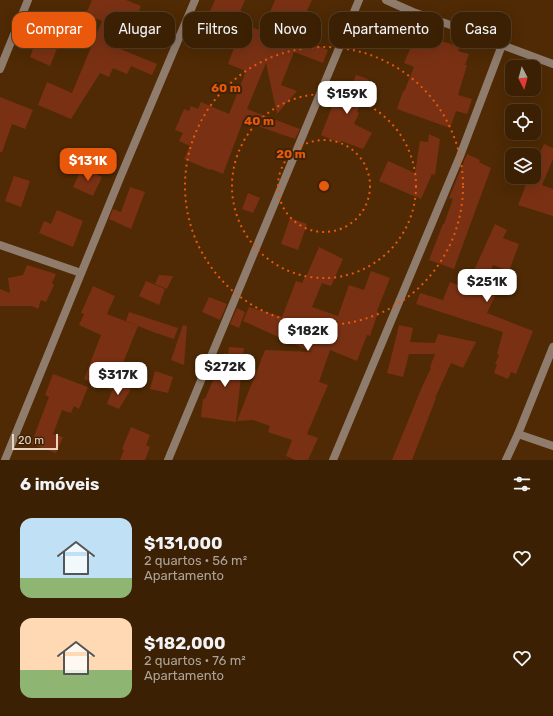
<!DOCTYPE html>
<html lang="pt">
<head>
<meta charset="utf-8">
<style>
	:root { --surface:#3b2003; --page:#462d12; --text:#f1f3f6; --muted:#aca39a; --line:#543e25; --accent:#ea580c }
	body { margin:0; font-family:Rubik,sans-serif; background:var(--page); color:var(--text); height:100vh; display:flex; flex-direction:column; font-size:15px; white-space:nowrap }
	* { box-sizing:border-box; margin:0 }
	p { font-size:13px; color:var(--muted) }
	.icon { flex:none; width:22px; height:22px; fill:none; stroke:currentColor; stroke-width:2; stroke-linecap:round; stroke-linejoin:round }
	.map { position:relative; height:460px; overflow:hidden }
	.sheet { display:flex; flex-direction:column; background:var(--surface); flex:1 }
	.sheet>* { flex:none }
	.guide { position:absolute; left:12px; top:12px; width:529px; height:36px; display:flex; gap:8px }
	.needle { width:26px; rotate:174deg }
	.tools { position:absolute; left:505px; top:60px; display:grid; gap:8px }
	.tools a { display:grid; place-items:center; width:36px; height:36px; border-radius:8px; background:var(--surface); box-shadow:0 4px 16px #0002,0 0 0 1px var(--line); font-size:20px }
	.scale { position:absolute; left:12px; bottom:10px; width:46px; box-sizing:border-box; padding-left:4px; border:2px solid #ead3c0; border-top:0; font-size:11px; line-height:14px; white-space:nowrap; color:#ead3c0; -webkit-text-stroke:3px #3f2308; paint-order:stroke }
	.price { position:absolute; translate:-50% -34px; padding:0 9px; border-radius:8px; background:#fff; color:#222; font-size:13px; line-height:26px; filter:drop-shadow(0 1px 2px #0008) }
	.price::after { content:''; position:absolute; left:50%; top:24px; width:12px; height:9px; margin-left:-6px; background:inherit; clip-path:polygon(0 0,100% 0,50% 100%) }
	.price.current { background:var(--accent); color:#fff }
	ul { padding:0; list-style:none }
	li { display:flex; align-items:center; gap:12px; height:100px; padding:0 20px }
	li span { display:grid; place-items:center; flex:none; width:112px; height:80px; border-radius:12px; color:#555 }
	li>.icon { margin-inline-start:auto }
	span .icon { width:48px; height:48px; fill:#fffc; stroke-width:1 }
	li b { font-size:17px }
	h2 { display:flex; justify-content:space-between; align-items:center; height:48px; padding:0 20px; font-size:17px }
	.pill { padding:0 14px; border-radius:12px; background:var(--surface); box-shadow:0 4px 16px #0002,0 0 0 1px var(--line); font-size:14px; line-height:36px }
	.pill.current { background:var(--accent); color:#fff }
	.map>svg:first-child { display:block }
	.building { fill:#7a3113 }
	.lines { fill:none; stroke-linecap:round; stroke-linejoin:round }
	.street { stroke:#8f7c6d; stroke-width:8 }
	.ring { fill:none; stroke:#e8590c; stroke-width:2; stroke-dasharray:2 4 }
	.centre { fill:#e8590c; stroke:#3f2308; stroke-width:2 }
	.ring-label { font-size:12px; text-anchor:middle; font-weight:bold; fill:#e8590c; stroke:#3f2308; stroke-width:4; stroke-linejoin:round; paint-order:stroke }
</style>
</head>
<body>
<div class="map">
<svg width="553" height="460" viewBox="0 0 553 460">
	<rect width="100%" height="100%" fill="#4f2a04"/>
	<g class="building">
		<polygon points="92,0 126,0 141,6 132,28 122,23 113,46 157,64 152,75 131,66 127,74 113,68 109,77 100,73 71,119 38,105 47,82 72,93 102,21 86,14"/>
		<polygon points="215,0 245,0 236,21 210,11"/>
		<polygon points="275,0 312,0 301,24 314,29 309,42 328,50 323,63 294,52 281,85 297,91 277,114 266,63 247,109 300,129 295,139 243,121 223,174 211,169 210,170 184,159 190,146 179,141 183,133 175,130 184,109 189,111 191,106 198,109 201,102 229,114 246,71 228,64 243,24 262,31"/>
		<polygon points="39,33 60,41 50,66 30,57"/>
		<polygon points="417,33 460,47 458,51 469,54 465,65 467,65 458,95 472,99 467,114 456,111 450,128 397,109 403,91 404,92 414,67 404,63"/>
		<polygon points="356,75 368,79 364,89 366,89 357,112 359,113 354,124 372,133 363,149 341,141 340,143 321,135 335,99 334,99 341,80 352,85"/>
		<polygon points="0,97 33,110 25,129 12,124 2,152 0,152"/>
		<polygon points="429,134 440,139 435,175 432,174 421,199 379,181 388,161 415,173 420,141 428,142"/>
		<polygon points="544,144 553,148 553,159 542,185 553,189 553,216 518,205 529,177 534,177 534,166"/>
		<polygon points="467,154 480,160 479,162 491,168 454,269 429,260 443,224 444,224 453,199 449,198"/>
		<polygon points="82,168 102,177 93,196 73,187"/>
		<polygon points="14,176 30,181 21,207 5,201"/>
		<polygon points="130,187 145,192 131,229 109,219 113,209 121,212"/>
		<polygon points="248,193 260,198 253,213 242,209"/>
		<polygon points="57,210 83,221 73,247 39,233 44,221 51,224"/>
		<polygon points="290,218 307,224 298,250 281,244"/>
		<polygon points="495,224 507,230 503,238 519,244 509,271 493,265 492,268 483,290 495,296 487,313 533,331 516,374 511,372 508,379 494,373 497,364 495,364 499,355 497,354 503,332 416,304 420,293 443,300 450,282 466,288"/>
		<polygon points="319,247 343,259 331,286 322,283 312,307 338,316 349,285 364,290 371,271 390,278 377,311 378,312 370,336 367,335 357,361 330,350 319,382 328,385 307,434 318,438 308,460 295,460 286,456 292,440 268,432 270,426 253,420 237,421 265,350 312,352 243,321 249,307 282,317 296,281 302,283 305,277 306,277"/>
		<polygon points="27,265 56,274 52,283 54,285 46,302 41,300 39,305 42,306 39,306 38,309 32,306 0,306 0,289 10,293 8,278 23,275"/>
		<polygon points="159,275 173,276 167,289 155,284"/>
		<polygon points="146,281 165,289 159,305 139,296"/>
		<polygon points="93,286 115,296 107,314 138,326 112,390 84,379 101,335 79,325 84,314 81,313"/>
		<polygon points="209,297 227,304 220,320 202,312"/>
		<polygon points="237,308 245,312 239,328 230,324"/>
		<polygon points="129,312 178,328 174,339 153,332 126,321"/>
		<polygon points="183,325 187,326 184,365 171,360"/>
		<polygon points="399,325 413,328 410,342 435,343 438,334 476,342 463,368 451,363 435,398 436,398 412,460 392,460 422,387 431,368 430,367 435,354 409,354 403,377 387,373 393,350"/>
		<polygon points="229,347 244,348 236,422 201,417 203,399 205,399 221,362 224,353 228,354"/>
		<polygon points="155,371 173,377 168,393 150,389"/>
		<polygon points="53,374 88,387 79,409 74,406 71,413 62,410 53,434 63,437 56,453 31,444 49,397 45,395"/>
		<polygon points="115,383 131,389 119,409 107,404"/>
		<polygon points="131,427 150,435 146,445 150,447 145,460 120,460 124,450 122,449"/>
	</g>
	<g class="lines">
		<g class="street">
			<polyline points="386,0 413,12 462,29 502,45 553,64"/>
			<polyline points="0,69 28,0"/>
			<polyline points="0,245 81,273"/>
			<polyline points="518,434 553,446"/>
			<polyline points="5,460 120,178 195,0"/>
			<polyline points="168,460 359,0"/>
			<polyline points="333,460 460,156 502,45"/>
			<polyline points="506,460 518,434 553,347"/>
		</g>
	</g>
	<g class="ring">
		<circle cx="324" cy="186" r="46"/>
		<circle cx="324" cy="186" r="92"/>
		<circle cx="324" cy="186" r="139"/>
	</g>
	<circle cx="324" cy="186" r="6" class="centre"/>
	<g class="ring-label">
		<text x="226" y="92">60 m</text>
		<text x="259" y="125">40 m</text>
		<text x="291" y="158">20 m</text>
	</g>
</svg>
<div class="tools">
<a><svg class="needle" viewBox="-14 -14 28 28"><path d="M0-13l5 13h-10z" fill="#e53935"/><path d="M0 13l5-13h-10z" fill="#aca39a"/></svg></a>
<a><svg class="icon" aria-label="locate" viewBox="0 0 24 24"><circle cx="12" cy="12" r="6"/><path d="M12 2v4M12 18v4M2 12h4M18 12h4"/></svg></a>
<a><svg class="icon" aria-label="layers" viewBox="0 0 24 24"><path d="M12 4l9 5-9 5-9-5zM3 14l9 5 9-5"/></svg></a>
</div>
<div class="scale">20 m</div>
<b class="price" style="left:347px;top:115px">$159K</b>
<b class="price current" style="left:88px;top:182px">$131K</b>
<b class="price" style="left:487px;top:303px">$251K</b>
<b class="price" style="left:308px;top:352px">$182K</b>
<b class="price" style="left:225px;top:388px">$272K</b>
<b class="price" style="left:118px;top:396px">$317K</b>
<div class="guide">
<a class="pill current">Comprar</a>
<a class="pill">Alugar</a>
<a class="pill">Filtros</a>
<a class="pill">Novo</a>
<a class="pill">Apartamento</a>
<a class="pill">Casa</a>
</div>
</div>
<section class="sheet">
<h2>6 imóveis<svg class="icon" aria-label="filters" viewBox="0 0 24 24"><path d="M4 7h16M4 17h16"/><circle cx="9" cy="7" r="2"/><circle cx="15" cy="17" r="2"/></svg></h2>
<ul>
<li><span style="background:linear-gradient(#bfe0f5 75%,#8fb573 0)"><svg class="icon" aria-label="home" viewBox="0 0 24 24"><path d="M3 11l9-7 9 7M6 9v11h12V9"/></svg></span><div><b>$131,000</b><p>2 quartos · 56 m²</p><p>Apartamento</p></div><svg class="icon" aria-label="heart" viewBox="0 0 24 24"><path d="M12 20l-8-8c-3-5 5-10 8-4 3-6 11-1 8 4z"/></svg></li>
<li><span style="background:linear-gradient(#ffd9b3 65%,#8fb573 0)"><svg class="icon" aria-label="home" viewBox="0 0 24 24"><path d="M3 11l9-7 9 7M6 9v11h12V9"/></svg></span><div><b>$182,000</b><p>2 quartos · 76 m²</p><p>Apartamento</p></div><svg class="icon" aria-label="heart" viewBox="0 0 24 24"><path d="M12 20l-8-8c-3-5 5-10 8-4 3-6 11-1 8 4z"/></svg></li>
</ul>
</section>
</body>
</html>
